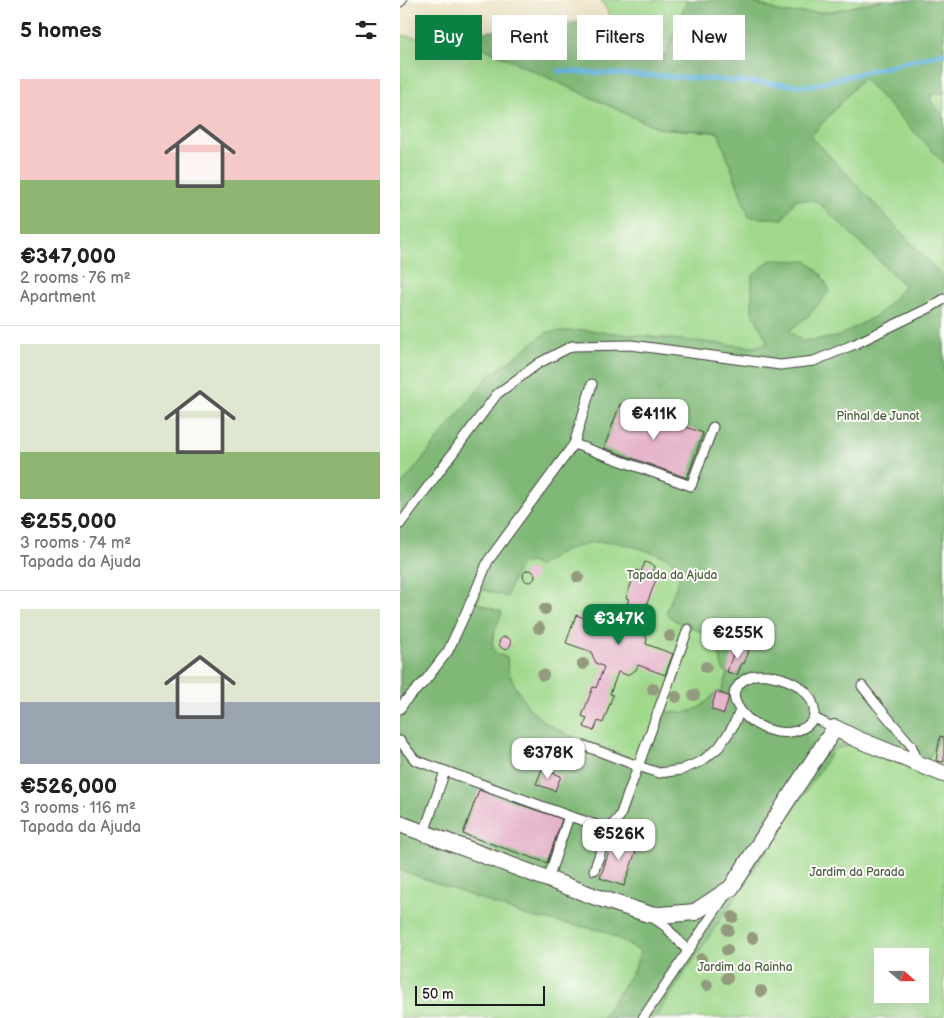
<!DOCTYPE html>
<html lang="en">
<head>
<meta charset="utf-8">
<style>
	:root { --surface:#fff; --page:#f2f2f2; --text:#202124; --muted:#757577; --line:#e0e0e0; --accent:#0b8043 }
	body { margin:0; font-family:"Balsamiq Sans",sans-serif; background:var(--page); color:var(--text); height:100vh; display:flex; flex-direction:column; font-size:19px; white-space:nowrap }
	* { box-sizing:border-box; margin:0 }
	p { font-size:16px; color:var(--muted) }
	.icon { flex:none; width:28px; height:28px; fill:none; stroke:currentColor; stroke-width:2; stroke-linecap:round; stroke-linejoin:round }
	.map { position:relative; flex:1; overflow:hidden }
	.drawer { display:flex; flex-direction:column; background:var(--surface); width:400px }
	.drawer>* { flex:none }
	.hud { position:absolute; left:15px; top:15px; width:454px; height:45px; display:flex; gap:10px }
	.needle { width:32px; rotate:110deg }
	.tools { position:absolute; left:474px; top:948px; display:grid; gap:10px }
	.tools a { display:grid; place-items:center; width:55px; height:55px; border-radius:0px; background:var(--surface); box-shadow:0 5px 20px #0002; font-size:25px }
	.scale { position:absolute; left:15px; bottom:12px; width:130px; box-sizing:border-box; padding-left:5px; border:2px solid #1c1c1c; border-top:0; font-size:14px; line-height:18px; white-space:nowrap; color:#1c1c1c; -webkit-text-stroke:4px #fdfcf7; paint-order:stroke }
	.price { position:absolute; translate:-50% -42px; padding:0 11px; border-radius:10px; background:#fff; color:#222; font-size:16px; line-height:32px; filter:drop-shadow(0 1px 2px #0008) }
	.price::after { content:''; position:absolute; left:50%; top:30px; width:15px; height:11px; margin-left:-8px; background:inherit; clip-path:polygon(0 0,100% 0,50% 100%) }
	.price.selected { background:var(--accent); color:#fff }
	ul { padding:0; list-style:none }
	li { display:grid; align-content:center; gap:10px; height:265px; padding:0 20px }
	li+li { border-top:1px solid var(--line) }
	li span { display:grid; place-items:center; height:155px; border-radius:0px; color:#555 }
	li>.icon { margin-inline-start:auto }
	span .icon { width:90px; height:90px; fill:#fffc; stroke-width:1 }
	li b { font-size:21px }
	h2 { display:flex; justify-content:space-between; align-items:center; height:60px; padding:0 20px; font-size:21px }
	.pill { padding:0 18px; border-radius:0px; background:var(--surface); box-shadow:0 5px 20px #0002; font-size:18px; line-height:45px }
	.pill.selected { background:var(--accent); color:#fff }
	main { display:flex; flex:1; min-height:0 }
	.map>svg:first-child { display:block }
	.green { fill:#9fd88b; stroke:#5e7a54; fill-rule:evenodd }
	.forest { fill:#7fb877; stroke:#4e6a4a; fill-rule:evenodd }
	.lines { fill:none; stroke-linecap:round; stroke-linejoin:round }
	.stream { stroke:#66b6e0; stroke-width:5 }
	.building { fill:#e5b3ca }
	.service-casing { stroke:#3c3a36; stroke-width:11 }
	.minor-casing { stroke:#3c3a36; stroke-width:18 }
	.service { stroke:#fff; stroke-width:9 }
	.minor { stroke:#fff; stroke-width:16 }
	.tree { fill:#949a7e }
	.labels { text-anchor:middle; dominant-baseline:central; stroke-width:4; stroke-linejoin:round; paint-order:stroke }
	.park-label { font-size:12px; fill:#4a5e43; stroke:#fdfcf7 }
</style>
</head>
<body>
<main>
<section class="drawer">
<h2>5 homes<svg class="icon" aria-label="filters" viewBox="0 0 24 24"><path d="M4 7h16M4 17h16"/><circle cx="9" cy="7" r="2"/><circle cx="15" cy="17" r="2"/></svg></h2>
<ul>
<li><span style="background:linear-gradient(#f6c9c9 65%,#8fb573 0)"><svg class="icon" aria-label="home" viewBox="0 0 24 24"><path d="M3 11l9-7 9 7M6 9v11h12V9"/></svg></span><div><b>€347,000</b><p>2 rooms · 76 m²</p><p>Apartment</p></div></li>
<li><span style="background:linear-gradient(#dfe7d0 70%,#8fb573 0)"><svg class="icon" aria-label="home" viewBox="0 0 24 24"><path d="M3 11l9-7 9 7M6 9v11h12V9"/></svg></span><div><b>€255,000</b><p>3 rooms · 74 m²</p><p>Tapada da Ajuda</p></div></li>
<li><span style="background:linear-gradient(#dfe7d0 60%,#9aa5b1 0)"><svg class="icon" aria-label="home" viewBox="0 0 24 24"><path d="M3 11l9-7 9 7M6 9v11h12V9"/></svg></span><div><b>€526,000</b><p>3 rooms · 116 m²</p><p>Tapada da Ajuda</p></div></li>
</ul>
</section>
<div class="map">
<svg width="544" height="1018" viewBox="0 0 544 1018">
	<rect width="100%" height="100%" fill="#fdfcf7"/>
	<filter id="ink" filterUnits="userSpaceOnUse"><feTurbulence type="fractalNoise" baseFrequency=".02" numOctaves="2"/><feDisplacementMap in="SourceGraphic" scale="10" xChannelSelector="R" yChannelSelector="G"/><feConvolveMatrix kernelMatrix="1 2 1 2 8 2 1 2 1" color-interpolation-filters="sRGB"/></filter>
	<filter id="wash" filterUnits="userSpaceOnUse"><feTurbulence type="fractalNoise" baseFrequency=".0096" numOctaves="4" result="noise"/><feDisplacementMap in="SourceGraphic" scale="20" xChannelSelector="R" yChannelSelector="G"/><feGaussianBlur stdDeviation="1.12" result="paint"/><feColorMatrix in="noise" values="0 0 0 0 0 0 0 0 0 0 0 0 0 0 0 0 0 1.4 0 .05"/><feComposite in="paint" operator="in"/></filter>
	<g filter="url(#wash)">
		<rect width="100%" height="100%" fill="#eee4c7"/>
		<g class="green">
			<polygon points="201,0 287,0 266,57 212,19"/>
			<polygon points="351,0 483,0 429,12 383,13 353,2"/>
			<path d="M544,0V1018H0V35L82,47L257,128L390,138ZM482,956H520V994H482Z"/>
		</g>
		<path class="forest" d="M287,0H351L353,2L383,13L429,12L483,0H544V93L532,94L531,101L544,116V163L463,78L411,136L544,278V737L540,736L522,771L455,744L434,749L255,1018H202L235,968L240,951L204,931L127,916L0,870V487L88,377L147,332L185,330L353,347L368,343L352,312V276L370,260L407,261L421,274L430,291L409,315L389,331L402,341L437,337L479,314L505,286L417,201L396,199L383,219L349,217L318,132L257,128L82,47V32L212,19L265,57ZM193,542H214L239,548L266,557L275,564L278,572L279,579L266,613C273,623 296,627 307,636C313,641 317,648 320,656C321,661 321,666 324,671L328,673L321,693L316,692C298,712 290,715 263,711L244,763L166,734L142,720L129,708L115,686L108,670L107,657C81,654 97,627 102,612L77,603L82,589L107,597C112,583 119,550 139,567C158,552 170,548 193,542Z"/>
		<g class="lines">
			<polyline class="stream" points="158,71 262,76 408,86 544,53"/>
		</g>
		<g id="blocks">
			<g class="building">
				<polygon points="220,404 303,433 287,478 204,448"/>
				<polygon points="245,562 255,566 252,576 257,577 246,606 244,605 236,627 243,630 247,639 246,644 273,654 265,675 238,665 236,670 227,675 218,672 210,694 213,695 203,723 198,721 194,731 184,727 187,718 182,716 193,687 196,688 204,667 196,663 192,654 192,652 166,643 176,615 202,624 212,618 221,621 229,599 226,598 236,570 241,572"/>
				<circle cx="129" cy="576" r="6"/>
				<circle cx="105" cy="643" r="6"/>
				<polygon points="336,645 349,650 344,664 342,663 337,675 327,672"/>
				<polygon points="316,692 329,696 324,714 311,709"/>
				<polygon points="540,736 544,737 544,762 536,761"/>
				<polygon points="142,769 161,776 155,791 136,784"/>
				<polygon points="79,790 162,819 147,863 63,834"/>
				<polygon points="214,837 238,845 224,886 200,878"/>
			</g>
		</g>
	</g>
	<g filter="url(#ink)">
		<use href="#blocks" fill-opacity="0" stroke="#3c3a36" stroke-width="1"/>
		<g class="lines">
			<defs>
				<g id="service">
					<polyline points="0,2 2,0"/>
					<polyline points="174,444 291,486 313,427"/>
					<polyline points="0,524 97,394 139,363 172,346 231,345 380,365 414,361 455,344 531,307 544,299"/>
					<path d="M368,675C378,677 388,679 397,685C416,697 424,723 396,731C375,737 347,724 337,705C334,699 333,692 337,687C341,681 346,678 352,676C357,674 363,675 368,675Z"/>
					<polyline points="462,686 477,705 511,745 519,764"/>
					<polyline points="0,709 5,701 25,681 48,651 74,595 88,561 174,444 192,384"/>
					<polyline points="414,718 435,728"/>
					<polyline points="0,741 15,760 169,816 209,829 220,816 288,629"/>
					<polyline points="185,746 238,766 259,773 281,770 302,761 319,747 332,728 340,711"/>
					<polyline points="24,833 45,771"/>
					<polyline points="194,870 209,829"/>
					<polyline points="148,879 169,816"/>
					<polyline points="252,917 265,926 288,951"/>
					<polyline points="243,1018 325,896"/>
				</g>
				<polyline id="minor" points="0,824 196,897 248,914 260,915 295,912 331,888 392,793 435,728 457,739 544,774"/>
			</defs>
			<use href="#service" class="service-casing"/>
			<use href="#minor" class="minor-casing"/>
			<use href="#service" class="service"/>
			<use href="#minor" class="minor"/>
		</g>
		<g class="tree">
			<circle cx="178" cy="577" r="6"/>
			<circle cx="145" cy="609" r="6"/>
			<circle cx="139" cy="628" r="6"/>
			<circle cx="270" cy="636" r="6"/>
			<circle cx="183" cy="664" r="6"/>
			<circle cx="306" cy="667" r="6"/>
			<circle cx="143" cy="675" r="6"/>
			<circle cx="253" cy="689" r="6"/>
			<circle cx="294" cy="695" r="6"/>
			<circle cx="276" cy="697" r="6"/>
			<circle cx="333" cy="917" r="6"/>
			<circle cx="328" cy="930" r="6"/>
			<circle cx="352" cy="938" r="6"/>
			<circle cx="327" cy="950" r="6"/>
			<circle cx="301" cy="959" r="6"/>
			<circle cx="327" cy="978" r="6"/>
			<circle cx="307" cy="985" r="6"/>
			<circle cx="361" cy="991" r="6"/>
		</g>
	</g>
	<g class="labels">
		<g class="park-label">
			<text x="478" y="416">Pinhal de Junot</text>
			<text x="272" y="575">Tapada da Ajuda</text>
			<text x="457" y="872">Jardim da Parada</text>
			<text x="345" y="967">Jardim da Rainha</text>
		</g>
	</g>
</svg>
<div class="tools">
<a><svg class="needle" viewBox="-14 -14 28 28"><path d="M0-13l5 13h-10z" fill="#e53935"/><path d="M0 13l5-13h-10z" fill="#757577"/></svg></a>
</div>
<div class="scale">50 m</div>
<b class="price" style="left:254px;top:441px">€411K</b>
<b class="price selected" style="left:219px;top:646px">€347K</b>
<b class="price" style="left:338px;top:660px">€255K</b>
<b class="price" style="left:148px;top:780px">€378K</b>
<b class="price" style="left:219px;top:861px">€526K</b>
<div class="hud">
<a class="pill selected">Buy</a>
<a class="pill">Rent</a>
<a class="pill">Filters</a>
<a class="pill">New</a>
</div>
</div>
</main>
</body>
</html>
